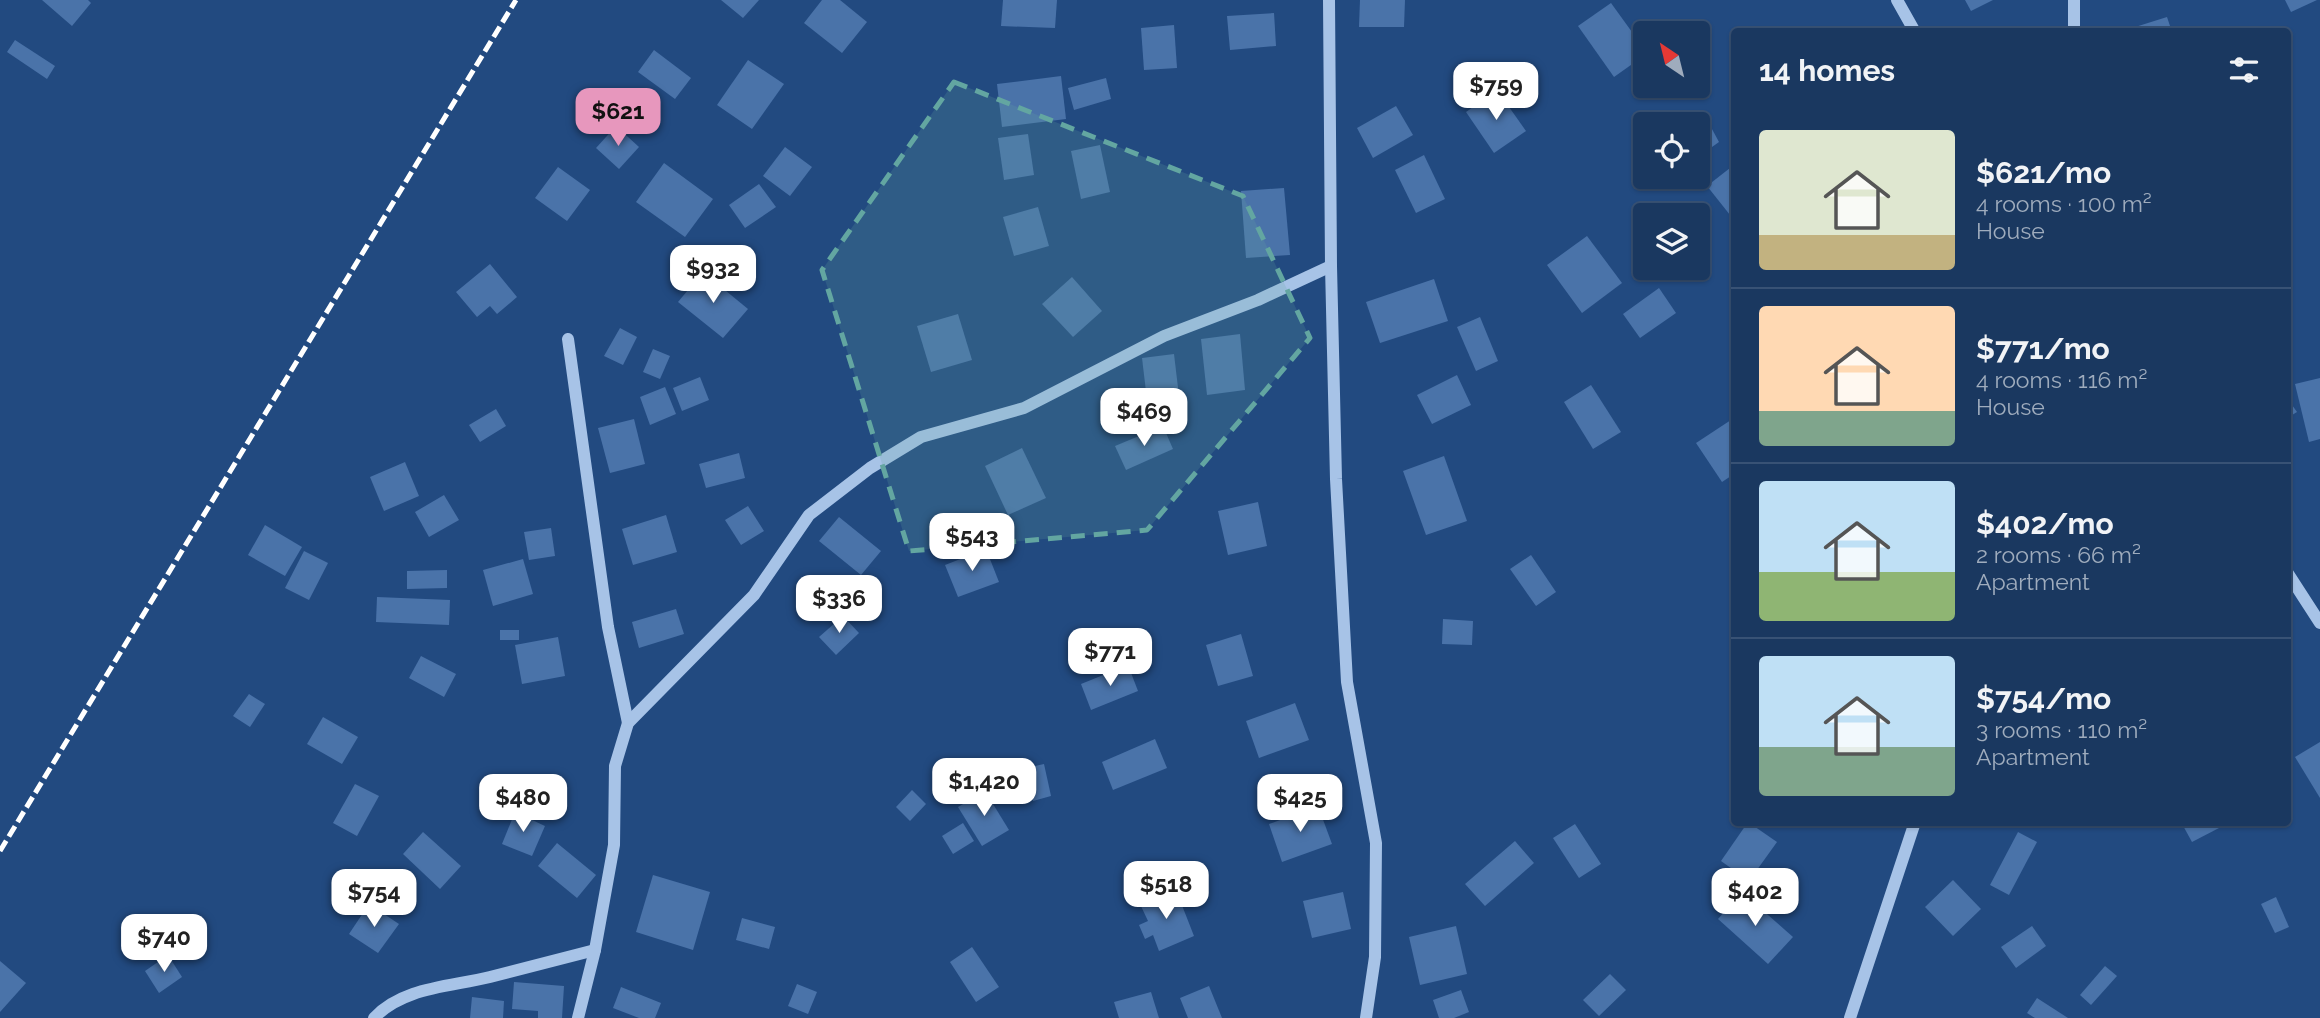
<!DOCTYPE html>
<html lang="en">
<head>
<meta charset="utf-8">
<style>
	:root { --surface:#1a3860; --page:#233f66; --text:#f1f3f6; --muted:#9facbd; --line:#385275; --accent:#e797bd }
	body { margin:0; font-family:Raleway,sans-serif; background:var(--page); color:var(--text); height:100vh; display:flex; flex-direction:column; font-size:26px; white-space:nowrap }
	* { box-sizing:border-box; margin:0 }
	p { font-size:23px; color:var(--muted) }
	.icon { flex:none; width:38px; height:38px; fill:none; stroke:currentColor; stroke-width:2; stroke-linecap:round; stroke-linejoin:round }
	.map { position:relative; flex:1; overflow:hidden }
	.side { position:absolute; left:1731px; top:28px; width:560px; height:798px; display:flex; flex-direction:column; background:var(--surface); border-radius:7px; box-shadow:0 2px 5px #0004,0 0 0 2px var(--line) }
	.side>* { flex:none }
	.needle { width:46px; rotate:325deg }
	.fabs { position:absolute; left:1633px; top:21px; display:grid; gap:14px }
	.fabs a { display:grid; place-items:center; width:77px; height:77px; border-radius:7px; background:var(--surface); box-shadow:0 2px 5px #0004,0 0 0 2px var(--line); font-size:35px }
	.price { position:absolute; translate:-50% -60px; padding:0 16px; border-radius:14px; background:#fff; color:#222; font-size:23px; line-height:46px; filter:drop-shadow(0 2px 4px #0008) }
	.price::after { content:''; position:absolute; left:50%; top:42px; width:21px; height:16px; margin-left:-10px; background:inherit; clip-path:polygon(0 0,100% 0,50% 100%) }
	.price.on { background:var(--accent); color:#111 }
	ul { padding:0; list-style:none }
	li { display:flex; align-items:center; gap:21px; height:175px; padding:0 28px }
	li+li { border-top:2px solid var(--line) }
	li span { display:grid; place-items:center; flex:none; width:196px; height:140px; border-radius:7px; color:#555 }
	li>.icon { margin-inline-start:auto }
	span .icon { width:84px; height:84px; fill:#fffc; stroke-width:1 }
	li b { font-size:30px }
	h2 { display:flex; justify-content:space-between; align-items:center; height:84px; padding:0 28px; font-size:30px }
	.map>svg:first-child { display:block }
	.building { fill:#4a73a9 }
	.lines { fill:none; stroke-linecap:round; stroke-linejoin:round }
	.minor { stroke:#a7c3e7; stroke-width:12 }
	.rail { stroke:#fff; stroke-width:5; stroke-dasharray:12 5; stroke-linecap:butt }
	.marked { fill:#63a6a1; fill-opacity:0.2; stroke:#63a6a1; stroke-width:5; stroke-dasharray:14 9; stroke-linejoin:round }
</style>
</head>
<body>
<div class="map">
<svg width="2320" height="1018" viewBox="0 0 2320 1018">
	<rect width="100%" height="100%" fill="#224a80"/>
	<g class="building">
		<polygon points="42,0 88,0 91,3 72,26"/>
		<polygon points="721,0 759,0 743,18"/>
		<polygon points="822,0 840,0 867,22 842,53 804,23"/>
		<polygon points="1003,0 1057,0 1055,28 1001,26"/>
		<polygon points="1360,0 1405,0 1404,27 1359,27"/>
		<polygon points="1965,0 1993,0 1971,11"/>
		<polygon points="2285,0 2317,0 2291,12"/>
		<polygon points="1611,3 1645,50 1645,55 1614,77 1578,26"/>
		<polygon points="1274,13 1276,46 1230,50 1227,16"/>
		<polygon points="2167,17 2172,32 2133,32 2132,28"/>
		<polygon points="1174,25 1177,68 1144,70 1141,28"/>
		<polygon points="15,40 55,66 47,79 7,52"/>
		<polygon points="654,50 691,78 675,99 638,72"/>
		<polygon points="748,60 784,84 752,129 717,105"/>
		<polygon points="1061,76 1066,119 1002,127 997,84"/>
		<polygon points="1106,78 1111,99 1074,110 1068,88"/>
		<polygon points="1497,90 1526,131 1494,153 1466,112"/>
		<polygon points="1396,106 1413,135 1373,158 1357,128"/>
		<polygon points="1706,118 1719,142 1698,157 1698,125"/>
		<polygon points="616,126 639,147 619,169 596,148"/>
		<polygon points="1028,134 1034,175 1004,180 998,138"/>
		<polygon points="1100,145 1110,192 1081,199 1071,151"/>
		<polygon points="785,147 812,167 790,196 763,176"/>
		<polygon points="1424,155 1445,199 1416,213 1395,170"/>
		<polygon points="664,163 713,199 685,237 636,202"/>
		<polygon points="558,167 590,190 567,221 535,198"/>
		<polygon points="1730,168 1734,173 1734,220 1707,186"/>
		<polygon points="759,184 776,207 745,228 729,205"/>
		<polygon points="1284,188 1290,255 1246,258 1241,191"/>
		<polygon points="1038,207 1049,246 1014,256 1003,217"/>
		<polygon points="1587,236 1622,283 1582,313 1547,265"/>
		<polygon points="490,264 517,297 497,314 490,306 477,317 456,292"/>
		<polygon points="703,272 748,309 723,338 678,302"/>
		<polygon points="1072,277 1102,311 1073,337 1042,304"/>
		<polygon points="1434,279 1448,321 1380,343 1366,302"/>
		<polygon points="1659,288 1676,313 1640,338 1623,314"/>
		<polygon points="958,314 972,360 931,372 917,326"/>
		<polygon points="1480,317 1498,361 1476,371 1457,327"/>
		<polygon points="620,328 637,337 623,365 604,356"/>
		<polygon points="1240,334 1245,390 1207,395 1201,339"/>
		<polygon points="653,349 670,356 660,379 643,372"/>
		<polygon points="1174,354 1179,396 1147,400 1142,358"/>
		<polygon points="1457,375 1471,405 1432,424 1417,395"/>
		<polygon points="700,377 709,400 682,411 673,388"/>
		<polygon points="2320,378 2320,439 2309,442 2295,384"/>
		<polygon points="1591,385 1621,432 1593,449 1564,402"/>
		<polygon points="665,387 676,414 650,425 640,397"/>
		<polygon points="2287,398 2297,412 2287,418"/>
		<polygon points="496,409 506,426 480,442 469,425"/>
		<polygon points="1734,418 1734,474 1722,482 1696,443"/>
		<polygon points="634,419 645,464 610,473 598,428"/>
		<polygon points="1163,426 1173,449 1126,470 1115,446"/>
		<polygon points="1022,448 1046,498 1008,515 985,466"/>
		<polygon points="739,453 745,478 706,488 699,464"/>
		<polygon points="1444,456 1467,521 1426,535 1403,471"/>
		<polygon points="405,462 419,496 384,511 370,477"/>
		<polygon points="444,495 459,520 429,537 415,512"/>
		<polygon points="1258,502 1267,546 1228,555 1218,511"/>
		<polygon points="748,506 764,531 741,545 725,520"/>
		<polygon points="666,515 677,552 633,565 622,529"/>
		<polygon points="839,517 881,551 861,575 819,541"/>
		<polygon points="265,525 302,547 285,576 248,555"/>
		<polygon points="551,528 555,556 529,560 524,532"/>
		<polygon points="986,549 999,582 958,597 945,565"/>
		<polygon points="304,551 328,563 309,600 285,588"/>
		<polygon points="1531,555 1556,592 1536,606 1510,569"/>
		<polygon points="523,559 533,594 493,606 483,570"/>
		<polygon points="447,570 447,588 407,589 407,571"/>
		<polygon points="377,597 450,600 449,625 376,622"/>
		<polygon points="676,609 684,634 639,648 632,622"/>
		<polygon points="843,616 859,633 836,655 819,637"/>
		<polygon points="1443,619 1473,621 1472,645 1442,644"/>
		<rect x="500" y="630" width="19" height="10"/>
		<polygon points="1241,634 1253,676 1218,686 1206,645"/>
		<polygon points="558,637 565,676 522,684 515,645"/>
		<polygon points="421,656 456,674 444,697 409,678"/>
		<polygon points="1128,665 1138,691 1091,710 1081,684"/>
		<polygon points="249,694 265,704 250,727 233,716"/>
		<polygon points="1295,703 1309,740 1259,758 1246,721"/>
		<polygon points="323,717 358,737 342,764 307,744"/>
		<polygon points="1155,739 1167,768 1113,790 1102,762"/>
		<polygon points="2320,742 2320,798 2295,757"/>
		<polygon points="1044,764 1051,796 1033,801 1026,768"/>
		<polygon points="355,784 379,796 357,836 333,823"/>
		<polygon points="912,790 926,804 910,821 896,807"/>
		<polygon points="985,791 1009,830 982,846 958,807"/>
		<polygon points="1318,806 1332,844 1282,862 1269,824"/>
		<polygon points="515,812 545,826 532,856 502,844"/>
		<polygon points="1748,822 1777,842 1749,881 1721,861"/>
		<polygon points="2181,822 2216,822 2219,828 2192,842"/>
		<polygon points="963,823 974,841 953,854 942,836"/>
		<polygon points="1575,824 1601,864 1579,878 1553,838"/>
		<polygon points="423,832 461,866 440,889 403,854"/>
		<polygon points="2018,832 2037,842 2009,895 1990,885"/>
		<polygon points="1515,841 1534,863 1485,906 1465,884"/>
		<polygon points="557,843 596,875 577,898 538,866"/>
		<polygon points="653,875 710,892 693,950 636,932"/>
		<polygon points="1953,880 1981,909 1953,936 1925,907"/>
		<polygon points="1176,890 1194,936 1159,951 1153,935 1145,939 1139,925 1148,921 1140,904"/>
		<polygon points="1343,892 1351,929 1312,938 1303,901"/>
		<polygon points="1742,892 1793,937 1768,964 1718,919"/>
		<polygon points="2276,897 2289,927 2275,933 2261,904"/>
		<polygon points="369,904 399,924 378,953 349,934"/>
		<polygon points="742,918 775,927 769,949 736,940"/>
		<polygon points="1456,926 1467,974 1420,985 1409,937"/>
		<polygon points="2032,926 2046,946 2016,968 2001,947"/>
		<polygon points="972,947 999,987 976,1002 950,962"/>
		<polygon points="168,955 182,977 159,993 145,971"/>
		<polygon points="0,961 26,983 0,1012"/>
		<polygon points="2105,966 2117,976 2091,1005 2080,995"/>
		<polygon points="1610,974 1626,990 1599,1016 1583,1000"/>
		<polygon points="514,982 564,986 562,1018 538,1018 538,1011 512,1009"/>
		<polygon points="797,984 817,992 808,1014 788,1006"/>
		<polygon points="1209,986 1222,1018 1188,1018 1180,998"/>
		<polygon points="621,987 661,1003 655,1018 639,1018 613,1008"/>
		<polygon points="1461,990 1469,1012 1454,1018 1439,1018 1433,1000"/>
		<polygon points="1151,992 1159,1018 1119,1018 1114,1002"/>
		<polygon points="472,997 504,1001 503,1018 470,1018"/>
		<polygon points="2037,998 2068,1018 2035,1018 2027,1013"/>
	</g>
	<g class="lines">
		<g class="minor">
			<polyline points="1329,0 1331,266 1336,479 1347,682 1376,843 1375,957 1366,1018"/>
			<polyline points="1897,0 1915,32"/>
			<polyline points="2074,0 2074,32"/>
			<polyline points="568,339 608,627 628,723"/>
			<polyline points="2287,572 2320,623"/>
			<path d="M374,1018C403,987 450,987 490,977C525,968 560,959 595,950"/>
			<polyline points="578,1018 595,950 614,845 615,766 628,723 754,595 809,515 870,468 921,437 1024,408 1164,336 1258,300 1331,266"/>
			<polyline points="1850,1018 1915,822"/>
		</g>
		<polyline class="rail" points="0,851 516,0"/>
	</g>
	<path class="marked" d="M954,82L1243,196L1310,338L1147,530L909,551L822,270Z"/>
</svg>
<div class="fabs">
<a><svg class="needle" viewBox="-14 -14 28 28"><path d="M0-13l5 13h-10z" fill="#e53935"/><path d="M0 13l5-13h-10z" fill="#9facbd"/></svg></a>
<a><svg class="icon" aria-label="locate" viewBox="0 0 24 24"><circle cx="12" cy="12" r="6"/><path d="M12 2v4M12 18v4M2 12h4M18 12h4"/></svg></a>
<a><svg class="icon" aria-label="layers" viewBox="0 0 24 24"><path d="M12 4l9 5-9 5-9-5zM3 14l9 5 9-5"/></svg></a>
</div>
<b class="price" style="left:1496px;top:122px">$759</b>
<b class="price on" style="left:618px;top:148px">$621</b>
<b class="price" style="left:713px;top:305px">$932</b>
<b class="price" style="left:1144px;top:448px">$469</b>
<b class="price" style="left:972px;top:573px">$543</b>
<b class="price" style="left:839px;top:635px">$336</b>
<b class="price" style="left:1110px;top:688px">$771</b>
<b class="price" style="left:984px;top:818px">$1,420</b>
<b class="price" style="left:523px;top:834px">$480</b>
<b class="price" style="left:1300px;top:834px">$425</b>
<b class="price" style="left:1166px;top:921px">$518</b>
<b class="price" style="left:1755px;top:928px">$402</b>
<b class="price" style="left:374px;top:929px">$754</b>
<b class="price" style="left:164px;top:974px">$740</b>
<section class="side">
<h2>14 homes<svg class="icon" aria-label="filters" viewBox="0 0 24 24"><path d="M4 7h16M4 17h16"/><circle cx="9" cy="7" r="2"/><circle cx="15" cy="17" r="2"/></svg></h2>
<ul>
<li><span style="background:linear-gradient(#dfe7d0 75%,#c2b280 0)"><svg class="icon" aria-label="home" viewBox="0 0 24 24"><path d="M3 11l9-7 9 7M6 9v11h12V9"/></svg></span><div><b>$621/mo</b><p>4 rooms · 100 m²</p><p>House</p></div></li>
<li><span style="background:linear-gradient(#ffd9b3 75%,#7fa58c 0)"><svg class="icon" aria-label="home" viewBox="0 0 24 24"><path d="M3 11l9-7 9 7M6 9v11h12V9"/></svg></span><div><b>$771/mo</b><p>4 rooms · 116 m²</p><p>House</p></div></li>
<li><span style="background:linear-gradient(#bfe0f5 65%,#8fb573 0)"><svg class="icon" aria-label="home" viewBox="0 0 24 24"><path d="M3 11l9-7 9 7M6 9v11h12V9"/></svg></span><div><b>$402/mo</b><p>2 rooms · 66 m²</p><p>Apartment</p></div></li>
<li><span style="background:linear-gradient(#bfe0f5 65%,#7fa58c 0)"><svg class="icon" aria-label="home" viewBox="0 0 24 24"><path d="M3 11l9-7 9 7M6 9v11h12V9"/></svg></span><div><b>$754/mo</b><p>3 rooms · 110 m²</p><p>Apartment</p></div></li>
</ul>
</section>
</div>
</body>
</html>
